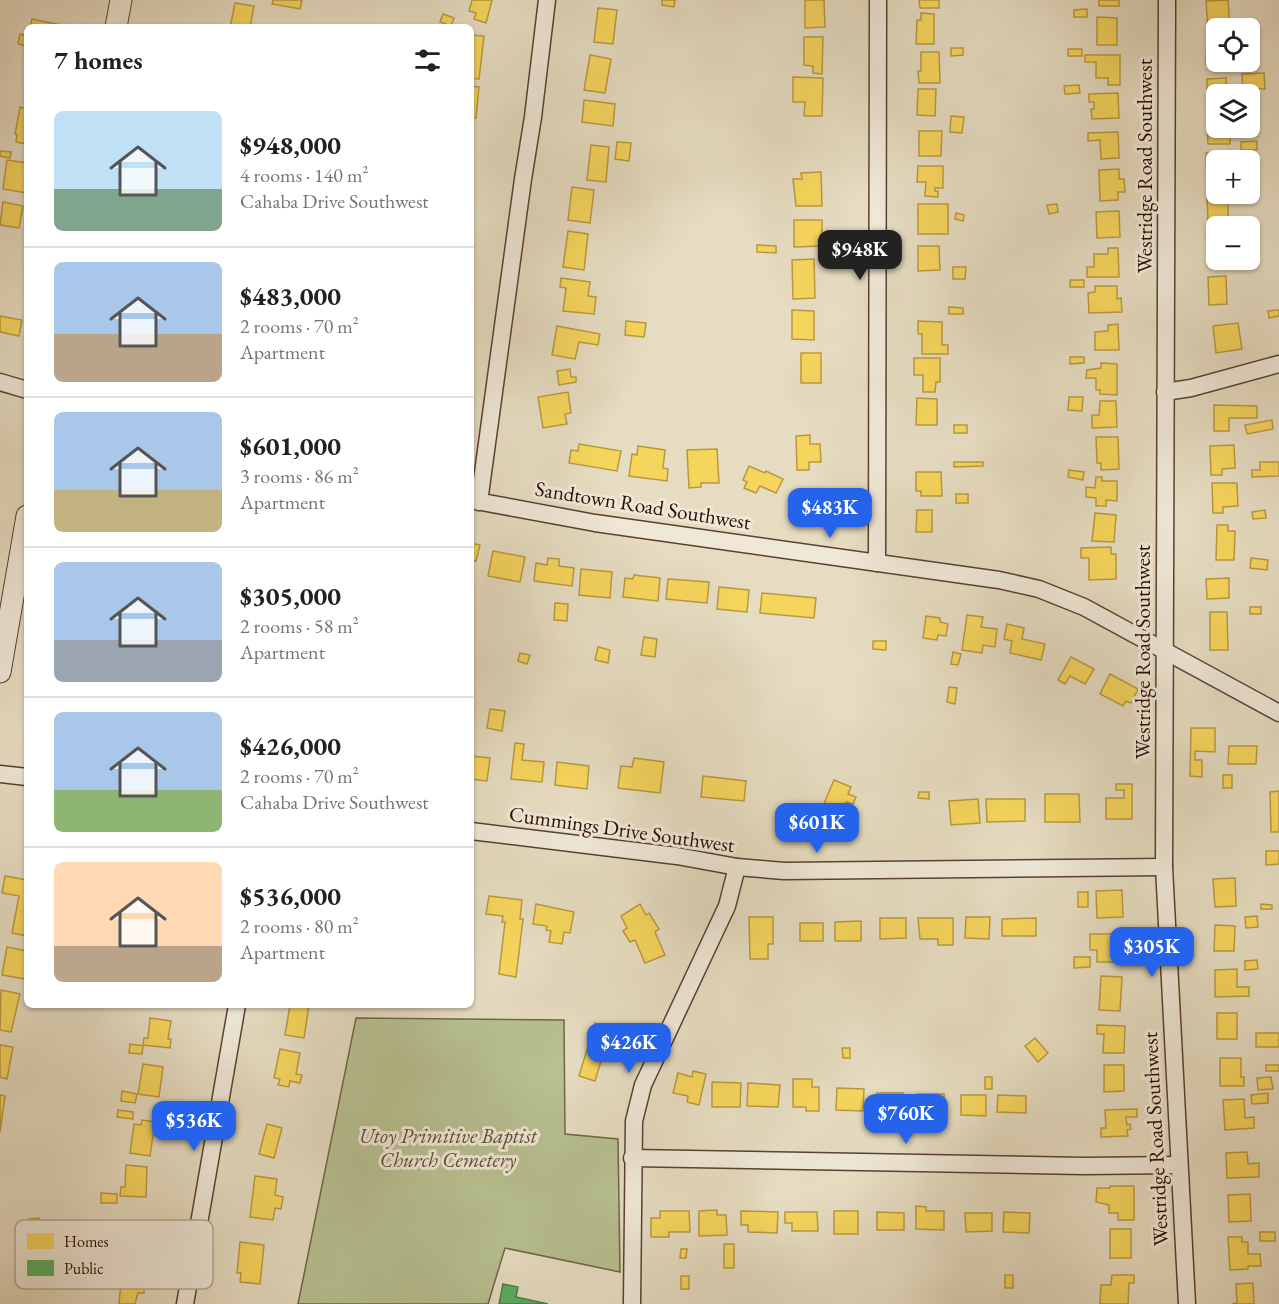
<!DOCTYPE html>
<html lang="en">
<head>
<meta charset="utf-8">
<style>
	:root { --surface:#fff; --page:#f2f2f2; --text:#202124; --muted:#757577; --line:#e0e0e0; --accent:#2563eb }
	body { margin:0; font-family:"EB Garamond",serif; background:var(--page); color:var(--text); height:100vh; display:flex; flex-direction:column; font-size:22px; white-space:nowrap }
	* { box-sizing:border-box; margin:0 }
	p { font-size:20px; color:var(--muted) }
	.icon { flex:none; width:33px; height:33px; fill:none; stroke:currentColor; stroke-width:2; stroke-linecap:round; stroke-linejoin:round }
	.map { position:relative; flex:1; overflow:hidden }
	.panel { position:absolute; left:24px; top:24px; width:450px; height:984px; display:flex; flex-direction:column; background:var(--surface); border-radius:9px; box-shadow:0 2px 4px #0004 }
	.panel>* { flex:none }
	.controls { position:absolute; left:1206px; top:18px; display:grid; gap:12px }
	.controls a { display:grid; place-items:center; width:54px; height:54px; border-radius:9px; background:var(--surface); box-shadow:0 2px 4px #0004; font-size:30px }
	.price { position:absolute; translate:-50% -51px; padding:0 14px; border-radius:12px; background:var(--accent); color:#fff; font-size:20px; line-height:39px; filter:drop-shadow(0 2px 3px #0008) }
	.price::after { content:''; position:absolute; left:50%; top:36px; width:18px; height:14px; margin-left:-9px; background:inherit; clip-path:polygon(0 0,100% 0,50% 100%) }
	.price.on { background:#222; color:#fff }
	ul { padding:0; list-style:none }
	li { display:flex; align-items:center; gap:18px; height:150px; padding:0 30px }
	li+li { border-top:2px solid var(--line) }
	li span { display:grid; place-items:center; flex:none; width:168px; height:120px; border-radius:9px; color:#555 }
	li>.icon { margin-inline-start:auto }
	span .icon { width:72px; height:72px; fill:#fffc; stroke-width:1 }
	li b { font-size:26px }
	h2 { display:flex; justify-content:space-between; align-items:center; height:72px; padding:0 30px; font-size:26px }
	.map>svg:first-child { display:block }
	.green { fill:#b7c091; stroke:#706648; stroke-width:1.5 }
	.homes { fill:#f6d55c; stroke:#b99940; stroke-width:1.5 }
	.public { fill:#5aae61; stroke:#4c7d44; stroke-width:1.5 }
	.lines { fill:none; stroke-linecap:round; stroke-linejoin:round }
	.minor-casing { stroke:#594030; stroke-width:19 }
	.tertiary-casing { stroke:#594030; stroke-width:23 }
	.minor { stroke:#efe8d7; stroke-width:16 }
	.tertiary { stroke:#efe8d7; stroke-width:21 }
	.labels { text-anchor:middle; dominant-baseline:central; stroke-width:6; stroke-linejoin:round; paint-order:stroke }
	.street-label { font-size:21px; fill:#2a0c00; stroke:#efe8d7 }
	.park-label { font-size:21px; font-style:italic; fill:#5b4b33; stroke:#efe8d7 }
	.key { fill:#efe8d7; stroke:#b4a696; stroke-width:1.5 }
	.key-label { font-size:16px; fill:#2a0c00 }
</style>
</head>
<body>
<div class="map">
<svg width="1279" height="1304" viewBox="0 0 1279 1304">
	<rect width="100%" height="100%" fill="#e6dcc1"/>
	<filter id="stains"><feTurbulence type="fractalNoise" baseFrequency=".00333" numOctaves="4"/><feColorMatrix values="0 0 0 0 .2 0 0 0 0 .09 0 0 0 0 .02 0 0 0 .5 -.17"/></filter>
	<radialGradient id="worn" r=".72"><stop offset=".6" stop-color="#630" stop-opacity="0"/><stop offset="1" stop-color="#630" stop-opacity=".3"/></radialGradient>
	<polygon class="green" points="356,1018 564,1020 565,1134 618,1139 620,1272 505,1248 488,1304 298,1304"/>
	<g class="homes">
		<polygon points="273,0 302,0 300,9 272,4"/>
		<polygon points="472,0 492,0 486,23 474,19 476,13 469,11"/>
		<polygon points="662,0 675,0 674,7 662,5"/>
		<polygon points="805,0 824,0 825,27 805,28"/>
		<polygon points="919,0 939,0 939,8 920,8"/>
		<rect x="1099" y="0" width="20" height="6"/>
		<polygon points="1228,0 1230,28 1216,28 1216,31 1208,31 1206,1"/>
		<polygon points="235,3 254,6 250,27 230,27"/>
		<polygon points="598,8 617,10 613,44 594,42"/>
		<polygon points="1087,9 1087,17 1074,17 1074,10"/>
		<polygon points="921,13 934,14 934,44 916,44 917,20 921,20"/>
		<polygon points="443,14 454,18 451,26 440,22"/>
		<polygon points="1097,17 1117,18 1117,45 1097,45"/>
		<polygon points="32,19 61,25 60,27 30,27"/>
		<polygon points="20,34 27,36 27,46 18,44"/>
		<polygon points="471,35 484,36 479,79 471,78"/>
		<polygon points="804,37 823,37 822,74 813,73 813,66 804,65"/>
		<polygon points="1207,41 1216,41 1216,62 1233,62 1233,64 1206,64"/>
		<polygon points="951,48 963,48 963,55 951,56"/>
		<rect x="1068" y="49" width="14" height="7"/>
		<polygon points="921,52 939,52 940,83 919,83 918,71 921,71"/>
		<polygon points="590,55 611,59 605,93 584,90"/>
		<polygon points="1085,55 1120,55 1120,85 1108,85 1108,78 1096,78 1096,62 1085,62"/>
		<polygon points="1264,73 1265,89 1243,89 1242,74"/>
		<polygon points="793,77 823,78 822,116 804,116 805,102 793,102"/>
		<polygon points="1226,78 1227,94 1216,94 1216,108 1207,108 1207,79"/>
		<polygon points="1079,85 1080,93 1065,94 1064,86"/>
		<polygon points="471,86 479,87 476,118 471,117"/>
		<polygon points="918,89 936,89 935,116 917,115"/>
		<polygon points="1118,93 1119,118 1092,119 1091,109 1094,109 1094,102 1089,102 1089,94"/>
		<polygon points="584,100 615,104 613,126 582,122"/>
		<polygon points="20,107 27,109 27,144 16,142 17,135 15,134"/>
		<polygon points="951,116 964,117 962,133 950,132"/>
		<polygon points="1207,116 1216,116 1216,128 1230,128 1230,144 1208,144"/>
		<polygon points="919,131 942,131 941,156 919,156"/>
		<polygon points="1118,132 1119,158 1101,159 1100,140 1088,141 1088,133"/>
		<polygon points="1257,141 1257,150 1241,150 1241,142"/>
		<polygon points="617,142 631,143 629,161 615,159"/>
		<polygon points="591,145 609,147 606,182 587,180"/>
		<polygon points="0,151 11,152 10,158 0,156"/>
		<polygon points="1232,151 1244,152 1244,157 1232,157"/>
		<polygon points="1206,153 1229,153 1229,160 1216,160 1216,186 1207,186"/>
		<polygon points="7,160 27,163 27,193 3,189"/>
		<polygon points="918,166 943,166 943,188 935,188 935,191 938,191 938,197 925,196 926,182 917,182"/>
		<polygon points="1119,169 1119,179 1124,179 1125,192 1118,192 1118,200 1100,201 1099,170"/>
		<polygon points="821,172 822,206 796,206 793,179 802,179 801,173"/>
		<polygon points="572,187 594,190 590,223 568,220"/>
		<polygon points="1250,190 1254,190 1254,197 1240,197 1240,194 1250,194"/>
		<polygon points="1228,194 1228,224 1208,224 1207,195"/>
		<polygon points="3,202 23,206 19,228 0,225"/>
		<rect x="918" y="204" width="30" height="30"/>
		<polygon points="1057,204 1058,212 1049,214 1047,205"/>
		<polygon points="1119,211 1120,237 1097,238 1096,212"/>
		<polygon points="956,213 964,215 963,221 955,219"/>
		<polygon points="794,220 822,220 822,246 794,247"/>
		<polygon points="568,231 588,234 584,270 563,267"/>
		<polygon points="1207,232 1216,232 1216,260 1229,260 1207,260"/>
		<polygon points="757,245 776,246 776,253 757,252"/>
		<polygon points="918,246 939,246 940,270 918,271"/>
		<polygon points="1108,248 1118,248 1119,277 1087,277 1087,267 1094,267 1094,254 1108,254"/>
		<polygon points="814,259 815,298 793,299 792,260"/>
		<polygon points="953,267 966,267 965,279 953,279"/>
		<polygon points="1226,276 1227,304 1209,305 1208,277"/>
		<polygon points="561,278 590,282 588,296 596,297 594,314 563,311 566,288 560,287"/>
		<rect x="1070" y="280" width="14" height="7"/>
		<polygon points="1095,286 1117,286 1117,299 1121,298 1122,312 1089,313 1088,293 1095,292"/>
		<polygon points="949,307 963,308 963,314 949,314"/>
		<polygon points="792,310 814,311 814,340 792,339"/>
		<polygon points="1279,310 1279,316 1269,318 1268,311"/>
		<polygon points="0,316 22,320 19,336 0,332"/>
		<polygon points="626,321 646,323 644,337 625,335"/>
		<polygon points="918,321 942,322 942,345 948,345 948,354 922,354 922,334 918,334"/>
		<polygon points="1238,323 1242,349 1216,353 1213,326"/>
		<polygon points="1118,324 1119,350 1095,350 1095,332 1108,331 1108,325"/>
		<polygon points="557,326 600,334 598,345 579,342 575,359 552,355"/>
		<rect x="801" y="353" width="20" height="30"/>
		<polygon points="1070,357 1084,357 1084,363 1070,364"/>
		<polygon points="914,358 940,358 940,382 936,382 935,392 923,392 923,375 914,375"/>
		<polygon points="1101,363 1117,364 1117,395 1100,394 1100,390 1096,390 1096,378 1086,378 1087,370 1101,368"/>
		<polygon points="570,369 571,377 576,377 576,382 559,385 557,371"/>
		<polygon points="568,392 571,413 565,414 567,424 543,428 538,397"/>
		<polygon points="1069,397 1083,397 1082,411 1068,410"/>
		<polygon points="917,398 937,399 937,425 916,425"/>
		<polygon points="1100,401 1116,401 1117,427 1092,428 1092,415 1099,415"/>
		<polygon points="1214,405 1257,406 1257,418 1229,418 1229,431 1214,431"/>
		<polygon points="1272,420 1273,429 1247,434 1245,425"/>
		<rect x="954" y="425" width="13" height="8"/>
		<polygon points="810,435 810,444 820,444 821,462 809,462 809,470 797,470 796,436"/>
		<polygon points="1096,437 1118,437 1119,469 1101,470 1101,463 1097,463"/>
		<polygon points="579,444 621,451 617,471 569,463 571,450 578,451"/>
		<polygon points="1234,445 1235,468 1222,469 1222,475 1211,475 1210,446"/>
		<polygon points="638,446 665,450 663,468 668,469 667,481 629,476 632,454 637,455"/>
		<polygon points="717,449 719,483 701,483 701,487 689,488 687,450"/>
		<polygon points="954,462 983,462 983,466 954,467"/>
		<polygon points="1260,462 1279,462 1279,476 1252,477 1252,470 1260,470"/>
		<polygon points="749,466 765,473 766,471 783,479 776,493 760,486 756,493 744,488 747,482 743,480"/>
		<polygon points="1069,470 1084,472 1083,480 1068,477"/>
		<polygon points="916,472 941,472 942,496 921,496 921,491 916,491"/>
		<polygon points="1096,477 1102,477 1102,481 1117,481 1117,501 1106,500 1106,506 1096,506 1096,498 1086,497 1086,487 1095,488"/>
		<polygon points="1212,483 1237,483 1238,506 1223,507 1223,513 1213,513"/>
		<rect x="956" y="494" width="12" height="9"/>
		<polygon points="917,510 932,510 932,532 916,532"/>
		<polygon points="1265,510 1266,518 1253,519 1252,512"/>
		<polygon points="1095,513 1116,515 1114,542 1092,541"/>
		<polygon points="1217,525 1228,525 1228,531 1235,531 1234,560 1216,560"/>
		<polygon points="471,543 480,545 476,561 471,560"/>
		<polygon points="1111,547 1111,554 1116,554 1116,579 1089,580 1089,558 1081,558 1081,548"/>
		<polygon points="493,551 525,557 520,582 488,576"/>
		<polygon points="548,558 559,559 559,566 574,568 572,586 534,581 536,563 547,565"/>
		<polygon points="1251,558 1268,560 1267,570 1250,568"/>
		<polygon points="581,569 612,572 610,598 579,595"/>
		<polygon points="634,575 660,578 658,601 623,597 625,578 633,579"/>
		<polygon points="1229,578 1229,598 1207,599 1206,579"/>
		<polygon points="668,579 709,582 707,603 666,599"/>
		<polygon points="719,587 749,590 747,612 717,609"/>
		<polygon points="762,593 816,598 814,618 760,613"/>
		<polygon points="555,603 568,604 567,621 554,620"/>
		<rect x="1250" y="607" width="11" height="7"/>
		<polygon points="1210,612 1227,612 1228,650 1210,650"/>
		<polygon points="967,615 983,617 981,627 997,629 995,647 983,645 982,653 962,650"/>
		<polygon points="926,616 940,618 940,622 948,624 946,636 938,635 937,640 923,638"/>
		<polygon points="1007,624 1024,628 1022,639 1045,644 1041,660 1010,653 1012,641 1004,639"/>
		<polygon points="644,637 657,639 655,657 641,655"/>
		<polygon points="873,641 886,641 886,650 873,649"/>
		<polygon points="598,647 610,650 608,663 595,660"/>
		<polygon points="953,652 961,654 958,665 951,664"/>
		<polygon points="520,653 530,655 527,664 518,661"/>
		<polygon points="1071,657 1094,669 1085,684 1070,676 1065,684 1058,680"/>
		<polygon points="1110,674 1138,689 1131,703 1126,701 1123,706 1100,694"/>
		<polygon points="949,687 957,688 955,704 947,702"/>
		<polygon points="490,709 505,711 502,731 487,728"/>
		<polygon points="1191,728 1215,728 1215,752 1195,751 1195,760 1202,760 1202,777 1190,776"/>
		<polygon points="515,743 524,744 522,760 544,762 542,782 511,779"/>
		<polygon points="1229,746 1257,746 1256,764 1228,764"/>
		<polygon points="471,756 490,758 487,781 471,779"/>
		<polygon points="634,758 664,762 660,793 618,788 621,766 632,767"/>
		<polygon points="557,762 589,766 587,789 555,785"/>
		<rect x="1223" y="775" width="9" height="13"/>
		<polygon points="703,776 746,781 744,801 701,797"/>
		<polygon points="834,780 851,787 848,794 856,797 853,804 846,802 841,813 823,806"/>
		<polygon points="1116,784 1132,784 1132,819 1106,819 1106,798 1124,798 1124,790 1116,790"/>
		<polygon points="1279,791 1279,832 1271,832 1270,792"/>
		<polygon points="919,792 929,792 929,799 918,798"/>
		<polygon points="1045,794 1079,794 1080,822 1045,822"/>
		<polygon points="978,799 980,823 951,825 949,801"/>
		<polygon points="986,799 1025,799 1025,821 987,822"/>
		<polygon points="1266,851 1279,851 1279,864 1266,865"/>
		<polygon points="5,876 27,880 27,936 12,933 19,896 2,893"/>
		<polygon points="1235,878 1236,906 1215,907 1213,879"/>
		<polygon points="1122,890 1123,917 1097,918 1096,891"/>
		<rect x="1078" y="892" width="10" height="15"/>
		<polygon points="489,896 522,900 520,919 523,919 516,977 499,974 505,922 502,922 503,916 486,914"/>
		<polygon points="536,904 574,912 570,933 564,932 562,944 549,942 551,931 546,930 547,926 533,924"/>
		<polygon points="640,904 646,915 649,913 659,929 655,932 665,955 645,963 635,940 630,942 623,931 627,928 621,916"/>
		<polygon points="1261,904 1272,905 1272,909 1261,909"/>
		<polygon points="1257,916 1258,927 1246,928 1245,917"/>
		<polygon points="749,917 773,917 773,944 768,944 768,959 750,959"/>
		<polygon points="966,917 990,917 989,939 965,938"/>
		<polygon points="880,918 906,918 906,938 880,939"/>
		<polygon points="918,918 953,918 953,945 938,945 938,939 920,939"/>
		<polygon points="1036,918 1036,936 1002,936 1002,919"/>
		<polygon points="861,921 861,941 835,941 835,922"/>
		<rect x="800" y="923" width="23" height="18"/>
		<polygon points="1215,925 1235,926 1234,951 1214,951"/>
		<polygon points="1090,934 1118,934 1118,962 1097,962 1097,950 1090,950"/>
		<polygon points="7,947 27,951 25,979 2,975"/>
		<polygon points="1074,957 1090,957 1090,967 1074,968"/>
		<polygon points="1257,960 1258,969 1245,970 1245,961"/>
		<polygon points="1237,969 1237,987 1249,987 1249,996 1215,997 1215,970"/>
		<polygon points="1101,976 1122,977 1120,1011 1099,1010"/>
		<polygon points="1,990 20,994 11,1032 0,1030"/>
		<polygon points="290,1005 309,1005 304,1038 285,1035"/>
		<rect x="1217" y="1013" width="20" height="26"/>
		<polygon points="150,1018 171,1021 168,1039 171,1039 170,1048 143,1045 144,1038 148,1038"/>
		<polygon points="595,1023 611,1028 595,1081 579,1076"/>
		<polygon points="1097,1025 1125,1026 1124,1053 1103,1053 1104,1034 1097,1034"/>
		<rect x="1256" y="1033" width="23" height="14"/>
		<polygon points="1035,1038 1048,1053 1038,1062 1025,1046"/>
		<polygon points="130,1044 143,1046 142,1054 129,1053"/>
		<polygon points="0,1045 13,1047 7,1079 0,1077"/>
		<polygon points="842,1048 850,1048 850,1058 843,1058"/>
		<polygon points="280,1049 300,1053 296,1074 302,1075 300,1083 290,1081 289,1087 278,1085 280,1079 274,1078"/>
		<polygon points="1220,1058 1241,1058 1241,1077 1244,1077 1244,1086 1220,1086"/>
		<polygon points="143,1064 163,1067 159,1097 138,1094"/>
		<polygon points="1104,1065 1124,1065 1124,1091 1104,1092"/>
		<rect x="1266" y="1065" width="13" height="6"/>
		<polygon points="693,1071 706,1074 699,1105 687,1102 688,1096 673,1093 678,1073 692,1077"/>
		<rect x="985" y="1077" width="7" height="12"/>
		<polygon points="1271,1077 1273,1089 1258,1090 1257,1078"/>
		<polygon points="793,1079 812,1079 812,1087 819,1087 819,1111 806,1111 806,1107 793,1107"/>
		<polygon points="712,1082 741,1083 740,1107 712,1107"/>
		<polygon points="748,1083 780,1085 778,1107 747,1106"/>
		<polygon points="837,1088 864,1089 863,1111 836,1110"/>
		<polygon points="122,1091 137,1094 135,1103 121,1101"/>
		<polygon points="877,1093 903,1093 902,1114 877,1113"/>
		<polygon points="1268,1093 1268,1103 1252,1104 1251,1095"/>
		<rect x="917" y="1094" width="27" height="20"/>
		<polygon points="0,1095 5,1096 0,1132"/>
		<polygon points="961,1095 986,1095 986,1116 961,1115"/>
		<polygon points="998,1095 1026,1096 1026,1113 997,1112"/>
		<polygon points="1244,1099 1245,1118 1254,1117 1254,1128 1225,1130 1223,1100"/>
		<polygon points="1137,1109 1137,1117 1126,1117 1127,1125 1130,1124 1131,1129 1127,1130 1128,1136 1101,1137 1101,1128 1106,1128 1105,1110"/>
		<polygon points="118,1110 133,1112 133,1119 117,1117"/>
		<polygon points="142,1120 155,1122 150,1156 130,1153 134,1124 141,1125"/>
		<polygon points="267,1124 282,1128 274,1158 259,1154"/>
		<polygon points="1247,1152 1248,1164 1259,1163 1259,1177 1227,1178 1226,1153"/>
		<polygon points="126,1165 147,1167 146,1197 120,1196 121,1187 125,1187"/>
		<polygon points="255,1176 277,1179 275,1195 283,1197 281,1209 275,1208 273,1220 250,1217"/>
		<polygon points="1110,1186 1134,1186 1134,1220 1118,1220 1118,1213 1109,1213 1109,1205 1096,1202 1097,1188 1110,1188"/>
		<polygon points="101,1193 117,1194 117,1203 101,1203"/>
		<polygon points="1250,1194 1251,1221 1229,1222 1228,1195"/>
		<polygon points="916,1206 926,1207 926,1211 944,1211 944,1230 916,1229"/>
		<polygon points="717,1210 717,1215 726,1215 727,1235 699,1236 699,1211"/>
		<polygon points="660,1211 689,1211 690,1232 669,1232 669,1237 651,1237 651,1218 660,1218"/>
		<polygon points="741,1211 778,1212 777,1233 748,1232 748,1225 741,1225"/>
		<rect x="834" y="1211" width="24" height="23"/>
		<polygon points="785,1212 817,1212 818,1231 792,1231 792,1223 785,1223"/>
		<polygon points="877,1212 904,1213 904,1230 877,1230"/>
		<polygon points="1004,1212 1030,1213 1029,1233 1003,1232"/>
		<polygon points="965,1213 992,1213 992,1231 966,1232"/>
		<polygon points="39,1218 39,1228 30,1229 29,1219"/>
		<rect x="1110" y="1229" width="21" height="29"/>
		<rect x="1260" y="1232" width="15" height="9"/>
		<polygon points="1228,1237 1242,1237 1242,1242 1248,1242 1248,1254 1260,1254 1261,1266 1248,1266 1248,1269 1230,1270"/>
		<polygon points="240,1242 264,1245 260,1284 240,1282 241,1273 237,1273"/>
		<rect x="724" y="1244" width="10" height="24"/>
		<polygon points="681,1249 687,1249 686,1258 680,1258"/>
		<polygon points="122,1270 146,1272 144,1293 138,1293 135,1304 119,1304"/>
		<rect x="1005" y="1275" width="8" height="13"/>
		<polygon points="1112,1275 1134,1275 1134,1283 1129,1283 1128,1304 1100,1304 1101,1285 1111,1285"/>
		<rect x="681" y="1276" width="8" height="13"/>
		<polygon points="1253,1283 1254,1304 1232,1304 1237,1303 1236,1284"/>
	</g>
	<polygon class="public" points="503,1284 518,1287 516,1297 548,1304 499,1304"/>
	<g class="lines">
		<defs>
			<g id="minor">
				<polyline points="1167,0 1164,867 1187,1304"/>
				<polyline points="0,382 27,390"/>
				<polyline points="1165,392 1191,388 1279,364"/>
				<polyline points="471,500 595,523 999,580 1039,589 1084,607 1279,713"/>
				<polyline points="479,502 523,179 533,117 547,0"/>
				<polyline points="877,563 878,0"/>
				<polyline points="0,774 27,777"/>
				<polyline points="471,831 677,856 737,867 784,871 1164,867"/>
				<polyline points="632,1158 1084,1166 1179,1165"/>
				<polyline points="185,1304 237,1005"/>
				<polyline points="632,1304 634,1121 643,1085 727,906 737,867"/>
			</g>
			<g id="tertiary">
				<polyline points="116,27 121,0"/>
				<polyline points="0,672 27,516"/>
			</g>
		</defs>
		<use href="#minor" class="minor-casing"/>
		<use href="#tertiary" class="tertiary-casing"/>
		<use href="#minor" class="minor"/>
		<use href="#tertiary" class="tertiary"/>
	</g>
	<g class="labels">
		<g class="street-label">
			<text transform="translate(1144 166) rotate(-90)">Westridge Road Southwest</text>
			<text transform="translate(643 505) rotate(9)">Sandtown Road Southwest</text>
			<text transform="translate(1142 652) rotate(-90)">Westridge Road Southwest</text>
			<text transform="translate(622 829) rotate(8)">Cummings Drive Southwest</text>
			<text transform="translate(1155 1139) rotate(-93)">Westridge Road Southwest</text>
		</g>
		<g class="park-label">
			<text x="448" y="1135">Utoy Primitive Baptist<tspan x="448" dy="24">Church Cemetery</tspan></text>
		</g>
	</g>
	<rect x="15" y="1220" width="198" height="69" rx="9" class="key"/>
	<rect x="27" y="1233" width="27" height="16" fill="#f6d55c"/>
	<rect x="27" y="1260" width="27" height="16" fill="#5aae61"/>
	<g class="key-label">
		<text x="64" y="1247">Homes</text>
		<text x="64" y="1274">Public</text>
	</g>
	<rect width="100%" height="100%" filter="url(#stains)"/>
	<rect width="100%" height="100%" fill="url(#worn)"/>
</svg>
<div class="controls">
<a><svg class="icon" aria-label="locate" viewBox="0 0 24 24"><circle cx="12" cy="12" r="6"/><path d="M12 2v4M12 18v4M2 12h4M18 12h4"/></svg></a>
<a><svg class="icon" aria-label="layers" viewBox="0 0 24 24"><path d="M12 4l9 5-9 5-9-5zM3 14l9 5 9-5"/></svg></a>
<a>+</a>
<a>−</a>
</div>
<b class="price on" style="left:860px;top:281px">$948K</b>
<b class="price" style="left:830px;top:539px">$483K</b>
<b class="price" style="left:817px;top:854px">$601K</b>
<b class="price" style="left:1152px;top:978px">$305K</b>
<b class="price" style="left:629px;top:1074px">$426K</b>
<b class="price" style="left:906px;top:1145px">$760K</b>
<b class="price" style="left:194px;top:1152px">$536K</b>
<section class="panel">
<h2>7 homes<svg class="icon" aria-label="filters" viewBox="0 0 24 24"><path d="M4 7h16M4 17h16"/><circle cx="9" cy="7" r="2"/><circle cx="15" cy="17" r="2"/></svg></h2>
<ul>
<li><span style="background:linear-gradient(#bfe0f5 65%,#7fa58c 0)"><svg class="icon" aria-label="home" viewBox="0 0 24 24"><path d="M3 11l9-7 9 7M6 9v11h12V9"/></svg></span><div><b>$948,000</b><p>4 rooms · 140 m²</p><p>Cahaba Drive Southwest</p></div></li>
<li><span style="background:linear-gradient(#a9c7e8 60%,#b9a48a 0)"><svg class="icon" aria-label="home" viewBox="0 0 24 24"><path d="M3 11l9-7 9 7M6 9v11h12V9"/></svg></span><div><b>$483,000</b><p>2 rooms · 70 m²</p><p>Apartment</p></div></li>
<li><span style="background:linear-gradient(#a9c7e8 65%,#c2b280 0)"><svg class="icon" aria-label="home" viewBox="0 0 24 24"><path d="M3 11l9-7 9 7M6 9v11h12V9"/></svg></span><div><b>$601,000</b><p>3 rooms · 86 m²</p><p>Apartment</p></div></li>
<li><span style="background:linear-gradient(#a9c7e8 65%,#9aa5b1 0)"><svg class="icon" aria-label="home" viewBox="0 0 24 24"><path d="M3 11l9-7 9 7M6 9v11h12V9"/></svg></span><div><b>$305,000</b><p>2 rooms · 58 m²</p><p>Apartment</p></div></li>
<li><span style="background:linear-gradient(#a9c7e8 65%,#8fb573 0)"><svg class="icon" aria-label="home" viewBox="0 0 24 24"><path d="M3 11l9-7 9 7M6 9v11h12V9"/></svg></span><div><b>$426,000</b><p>2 rooms · 70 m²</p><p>Cahaba Drive Southwest</p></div></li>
<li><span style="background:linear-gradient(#ffd9b3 70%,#b9a48a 0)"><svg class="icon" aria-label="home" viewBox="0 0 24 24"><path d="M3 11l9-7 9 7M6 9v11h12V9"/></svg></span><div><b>$536,000</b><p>2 rooms · 80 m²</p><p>Apartment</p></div></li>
</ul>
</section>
</div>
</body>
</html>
